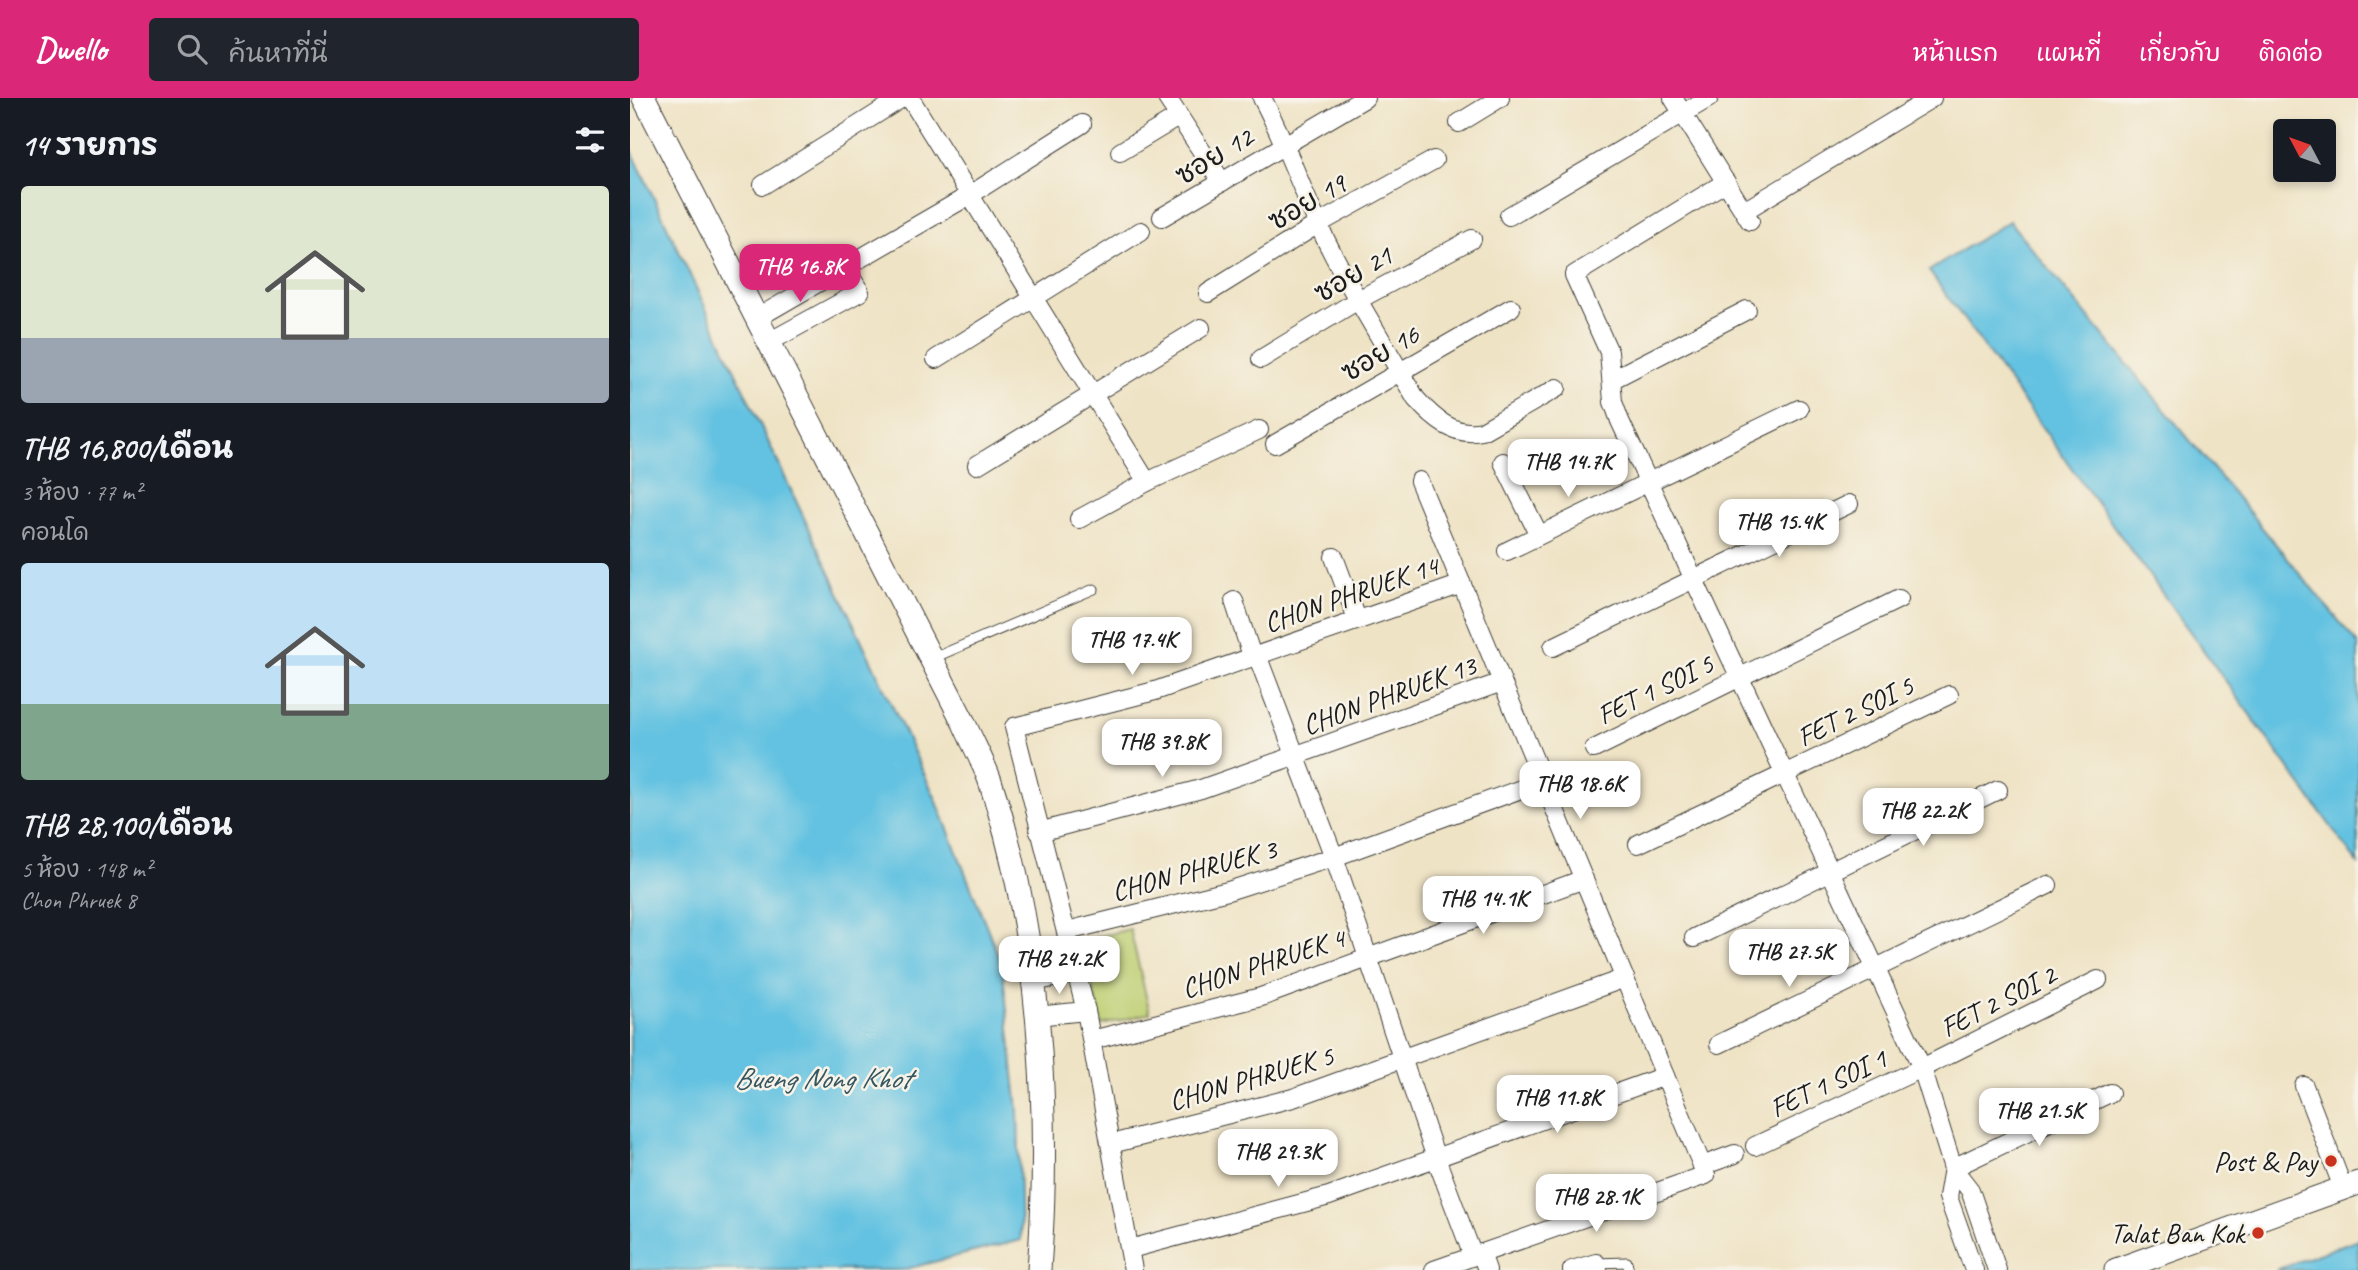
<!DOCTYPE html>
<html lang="th">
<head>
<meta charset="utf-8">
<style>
	:root { --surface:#171b24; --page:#20242c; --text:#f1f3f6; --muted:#9ea1a6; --accent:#db2777 }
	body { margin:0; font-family:Caveat,"Playpen Sans Thai",sans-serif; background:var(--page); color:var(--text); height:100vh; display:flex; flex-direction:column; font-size:26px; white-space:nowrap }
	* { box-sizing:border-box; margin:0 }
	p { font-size:23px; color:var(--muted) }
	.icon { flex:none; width:38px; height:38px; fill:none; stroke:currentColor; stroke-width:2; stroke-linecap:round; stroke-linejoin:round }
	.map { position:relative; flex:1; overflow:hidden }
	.side { display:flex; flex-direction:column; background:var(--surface); width:630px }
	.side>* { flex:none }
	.needle { width:46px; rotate:311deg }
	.fabs { position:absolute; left:1643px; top:21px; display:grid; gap:14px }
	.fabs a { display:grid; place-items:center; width:63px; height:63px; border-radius:7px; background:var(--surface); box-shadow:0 4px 10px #0003; font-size:35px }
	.price { position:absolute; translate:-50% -60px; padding:0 16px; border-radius:14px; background:#fff; color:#222; font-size:23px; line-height:46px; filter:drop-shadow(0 2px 4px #0008) }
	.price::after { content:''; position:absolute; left:50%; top:42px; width:21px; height:16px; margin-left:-10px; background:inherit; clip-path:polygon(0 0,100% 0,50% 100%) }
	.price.selected { background:var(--accent); color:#fff }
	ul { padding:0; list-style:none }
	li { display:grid; align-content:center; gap:14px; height:371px; padding:0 21px }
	li span { display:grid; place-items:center; height:217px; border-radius:7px; color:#555 }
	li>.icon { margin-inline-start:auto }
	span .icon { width:126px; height:126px; fill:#fffc; stroke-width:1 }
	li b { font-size:30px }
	h2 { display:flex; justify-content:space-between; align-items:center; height:84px; padding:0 21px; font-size:30px }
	header { display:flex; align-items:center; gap:42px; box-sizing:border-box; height:98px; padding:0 35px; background:var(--accent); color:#fff }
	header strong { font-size:33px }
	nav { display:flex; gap:38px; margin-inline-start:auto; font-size:24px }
	.search { width:490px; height:63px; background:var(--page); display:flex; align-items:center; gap:18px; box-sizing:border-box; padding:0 24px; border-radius:7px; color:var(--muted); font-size:26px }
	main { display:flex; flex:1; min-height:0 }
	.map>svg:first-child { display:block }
	.grass { fill:#becf72; stroke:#6d7647; stroke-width:2 }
	.water { fill:#63c2e1; stroke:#406f7e; stroke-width:2 }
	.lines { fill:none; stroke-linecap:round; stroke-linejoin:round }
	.service-casing { stroke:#3c3a35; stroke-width:11 }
	.minor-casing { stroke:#3c3a35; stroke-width:20 }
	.tertiary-casing { stroke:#3c3a35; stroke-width:25 }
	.service { stroke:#fff; stroke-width:9 }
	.minor { stroke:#fff; stroke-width:18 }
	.tertiary { stroke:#fff; stroke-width:23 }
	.poi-dot { fill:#c8321e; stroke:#f7f3e8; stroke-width:2.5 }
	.labels { text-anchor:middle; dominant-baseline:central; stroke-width:5; stroke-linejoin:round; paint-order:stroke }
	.street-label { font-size:28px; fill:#1c1c1c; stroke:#f7f3e8 }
	.poi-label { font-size:28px; fill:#1c1c1c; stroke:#f7f3e8; text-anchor:end }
	.water-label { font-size:30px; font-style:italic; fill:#355661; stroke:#f7f3e8 }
</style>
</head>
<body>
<header>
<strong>Dwello</strong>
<div class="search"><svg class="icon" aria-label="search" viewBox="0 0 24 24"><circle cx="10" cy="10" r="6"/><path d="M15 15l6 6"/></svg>ค้นหาที่นี่</div>
<nav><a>หน้าแรก</a><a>แผนที่</a><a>เกี่ยวกับ</a><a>ติดต่อ</a></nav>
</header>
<main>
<section class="side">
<h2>14 รายการ<svg class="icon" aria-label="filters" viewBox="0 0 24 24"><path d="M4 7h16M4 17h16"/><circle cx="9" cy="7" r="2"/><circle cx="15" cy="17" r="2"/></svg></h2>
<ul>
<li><span style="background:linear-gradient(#dfe7d0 70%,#9aa5b1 0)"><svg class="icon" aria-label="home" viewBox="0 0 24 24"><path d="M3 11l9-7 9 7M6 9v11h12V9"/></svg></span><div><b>THB 16,800/เดือน</b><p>3 ห้อง · 77 m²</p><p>คอนโด</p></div></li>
<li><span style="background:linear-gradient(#bfe0f5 65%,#7fa58c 0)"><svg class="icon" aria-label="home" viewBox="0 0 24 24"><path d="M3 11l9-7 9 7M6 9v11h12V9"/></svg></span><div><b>THB 28,100/เดือน</b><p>5 ห้อง · 148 m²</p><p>Chon Phruek 8</p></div></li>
</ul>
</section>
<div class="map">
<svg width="1728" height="1172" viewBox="0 0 1728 1172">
	<rect width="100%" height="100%" fill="#f7f3e8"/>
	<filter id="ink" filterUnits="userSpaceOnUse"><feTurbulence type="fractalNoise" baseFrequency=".0143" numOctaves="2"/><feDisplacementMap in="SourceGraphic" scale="14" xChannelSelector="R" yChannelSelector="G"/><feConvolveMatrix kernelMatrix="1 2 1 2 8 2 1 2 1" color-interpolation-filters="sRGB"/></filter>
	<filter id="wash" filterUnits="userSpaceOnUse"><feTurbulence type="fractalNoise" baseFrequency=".00686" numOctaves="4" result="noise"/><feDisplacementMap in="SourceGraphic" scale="28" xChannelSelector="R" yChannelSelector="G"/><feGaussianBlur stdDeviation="1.57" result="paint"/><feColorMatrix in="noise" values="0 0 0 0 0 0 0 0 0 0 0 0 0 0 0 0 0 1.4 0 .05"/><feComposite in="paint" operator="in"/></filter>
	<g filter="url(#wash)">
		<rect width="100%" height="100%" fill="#efe3c5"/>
		<polygon class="grass" points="500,831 520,915 472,927 451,843"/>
		<g class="water">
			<polygon points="0,49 305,699 372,867 388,1012 391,1142 272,1172 0,1172"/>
			<polygon points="1379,123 1728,546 1728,766 1299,173"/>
			<polygon points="1728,1141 1728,1172 1646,1172"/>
		</g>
	</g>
	<g filter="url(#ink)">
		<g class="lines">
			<defs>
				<g id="service">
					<polyline points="301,561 464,491"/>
					<polyline points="966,1165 997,1164 999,1172"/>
				</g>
				<g id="minor">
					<polyline points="280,0 517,384"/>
					<polyline points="537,0 592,84"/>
					<path d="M632,0C655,43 669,85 689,128C717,187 753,244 786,301C804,321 824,339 852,333L927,290"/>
					<polyline points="1043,0 1120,123"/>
					<polyline points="829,25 870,0"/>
					<polyline points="490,54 548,19"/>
					<polyline points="1096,84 944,177 979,254 983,304 990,323 1292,970 1323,1070 1340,1092 1367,1172"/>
					<polyline points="133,87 272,0"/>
					<polyline points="1114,113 1302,0"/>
					<polyline points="879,118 1079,0"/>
					<polyline points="532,119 735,0"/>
					<polyline points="578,195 688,126 804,62"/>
					<polyline points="127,220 340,97 452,26"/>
					<polyline points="139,244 230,194 216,171"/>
					<polyline points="306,261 511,133"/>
					<polyline points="631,261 728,202 842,141"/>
					<polyline points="983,281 1117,212"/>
					<polyline points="645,346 881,210"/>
					<polyline points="873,364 909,437"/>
					<polyline points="347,367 571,230"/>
					<polyline points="789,383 1076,1077 804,1172"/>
					<polyline points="449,421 517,384 629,332"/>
					<polyline points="877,453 1169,311"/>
					<polyline points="704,459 727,521"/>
					<polyline points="604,503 622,558"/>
					<polyline points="923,549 1219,406"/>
					<polyline points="627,557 704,759 806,1060 843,1158"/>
					<polyline points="964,651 1269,501"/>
					<polyline points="409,734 571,691 872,584"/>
					<polyline points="1008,746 1319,597"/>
					<polyline points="437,833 598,793 704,759 913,683"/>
					<polyline points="1064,840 1368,692"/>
					<polyline points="403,884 448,875"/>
					<polyline points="406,918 456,913"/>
					<polyline points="462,942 631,899 954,781"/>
					<polyline points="1089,946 1418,787"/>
					<polyline points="1674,988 1713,1090"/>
					<polyline points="481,1046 663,1000 995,880"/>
					<polyline points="1125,1048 1292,970 1468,882"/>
					<polyline points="1072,1068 1105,1056"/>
					<polyline points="1323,1070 1480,995"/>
					<polyline points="1323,1070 1318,1099 1344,1172"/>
					<polyline points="500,1151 699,1098 1035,978"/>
					<polyline points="851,1155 857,1172"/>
					<polyline points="503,1172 456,913 384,629 525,593 832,486"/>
					<polyline points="942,1172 966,1165 968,1172"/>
				</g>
				<g id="tertiary">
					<path d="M14,0L334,625C342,644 353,663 360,683C410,832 421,1016 409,1172"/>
					<polyline points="1486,1172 1728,1085"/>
				</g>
			</defs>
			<use href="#service" class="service-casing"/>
			<use href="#minor" class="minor-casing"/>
			<use href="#tertiary" class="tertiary-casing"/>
			<use href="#service" class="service"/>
			<use href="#minor" class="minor"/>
			<use href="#tertiary" class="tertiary"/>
		</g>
	</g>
	<g class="poi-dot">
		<circle cx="1701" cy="1063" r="7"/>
		<circle cx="1628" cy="1135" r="7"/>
	</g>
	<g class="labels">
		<g class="street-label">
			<text transform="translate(584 58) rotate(-31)">ซอย 12</text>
			<text transform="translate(677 104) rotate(-30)">ซอย 19</text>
			<text transform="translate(723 176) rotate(-30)">ซอย 21</text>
			<text transform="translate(750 255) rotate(-30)">ซอย 16</text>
			<text transform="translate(721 496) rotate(-19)">CHON PHRUEK 14</text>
			<text transform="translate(1025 591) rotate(-26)">FET 1 SOI 5</text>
			<text transform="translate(759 597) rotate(-20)">CHON PHRUEK 13</text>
			<text transform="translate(1225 613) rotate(-26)">FET 2 SOI 5</text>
			<text transform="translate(564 772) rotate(-15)">CHON PHRUEK 3</text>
			<text transform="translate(633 865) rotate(-18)">CHON PHRUEK 4</text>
			<text transform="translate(1368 903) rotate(-27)">FET 2 SOI 2</text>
			<text transform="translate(621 980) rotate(-16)">CHON PHRUEK 5</text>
			<text transform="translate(1198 985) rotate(-25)">FET 1 SOI 1</text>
		</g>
		<g class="poi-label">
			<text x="1687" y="1063">Post &amp; Pay</text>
			<text x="1614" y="1135">Talat Ban Kok</text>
		</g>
		<g class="water-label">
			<text x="192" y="980">Bueng Nong Khot</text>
		</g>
	</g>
</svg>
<div class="fabs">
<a><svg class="needle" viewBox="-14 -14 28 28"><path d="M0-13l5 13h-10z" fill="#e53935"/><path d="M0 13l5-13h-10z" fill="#9ea1a6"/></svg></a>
</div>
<b class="price selected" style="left:170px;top:206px">THB 16.8K</b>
<b class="price" style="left:938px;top:401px">THB 14.7K</b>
<b class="price" style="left:1149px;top:461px">THB 15.4K</b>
<b class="price" style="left:502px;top:579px">THB 17.4K</b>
<b class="price" style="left:532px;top:681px">THB 39.8K</b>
<b class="price" style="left:950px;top:723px">THB 18.6K</b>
<b class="price" style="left:1293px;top:750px">THB 22.2K</b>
<b class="price" style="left:853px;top:838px">THB 14.1K</b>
<b class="price" style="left:1159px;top:891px">THB 27.5K</b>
<b class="price" style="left:429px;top:898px">THB 24.2K</b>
<b class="price" style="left:927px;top:1037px">THB 11.8K</b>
<b class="price" style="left:1409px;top:1050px">THB 21.5K</b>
<b class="price" style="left:648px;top:1091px">THB 29.3K</b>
<b class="price" style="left:966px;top:1136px">THB 28.1K</b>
</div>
</main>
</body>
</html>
